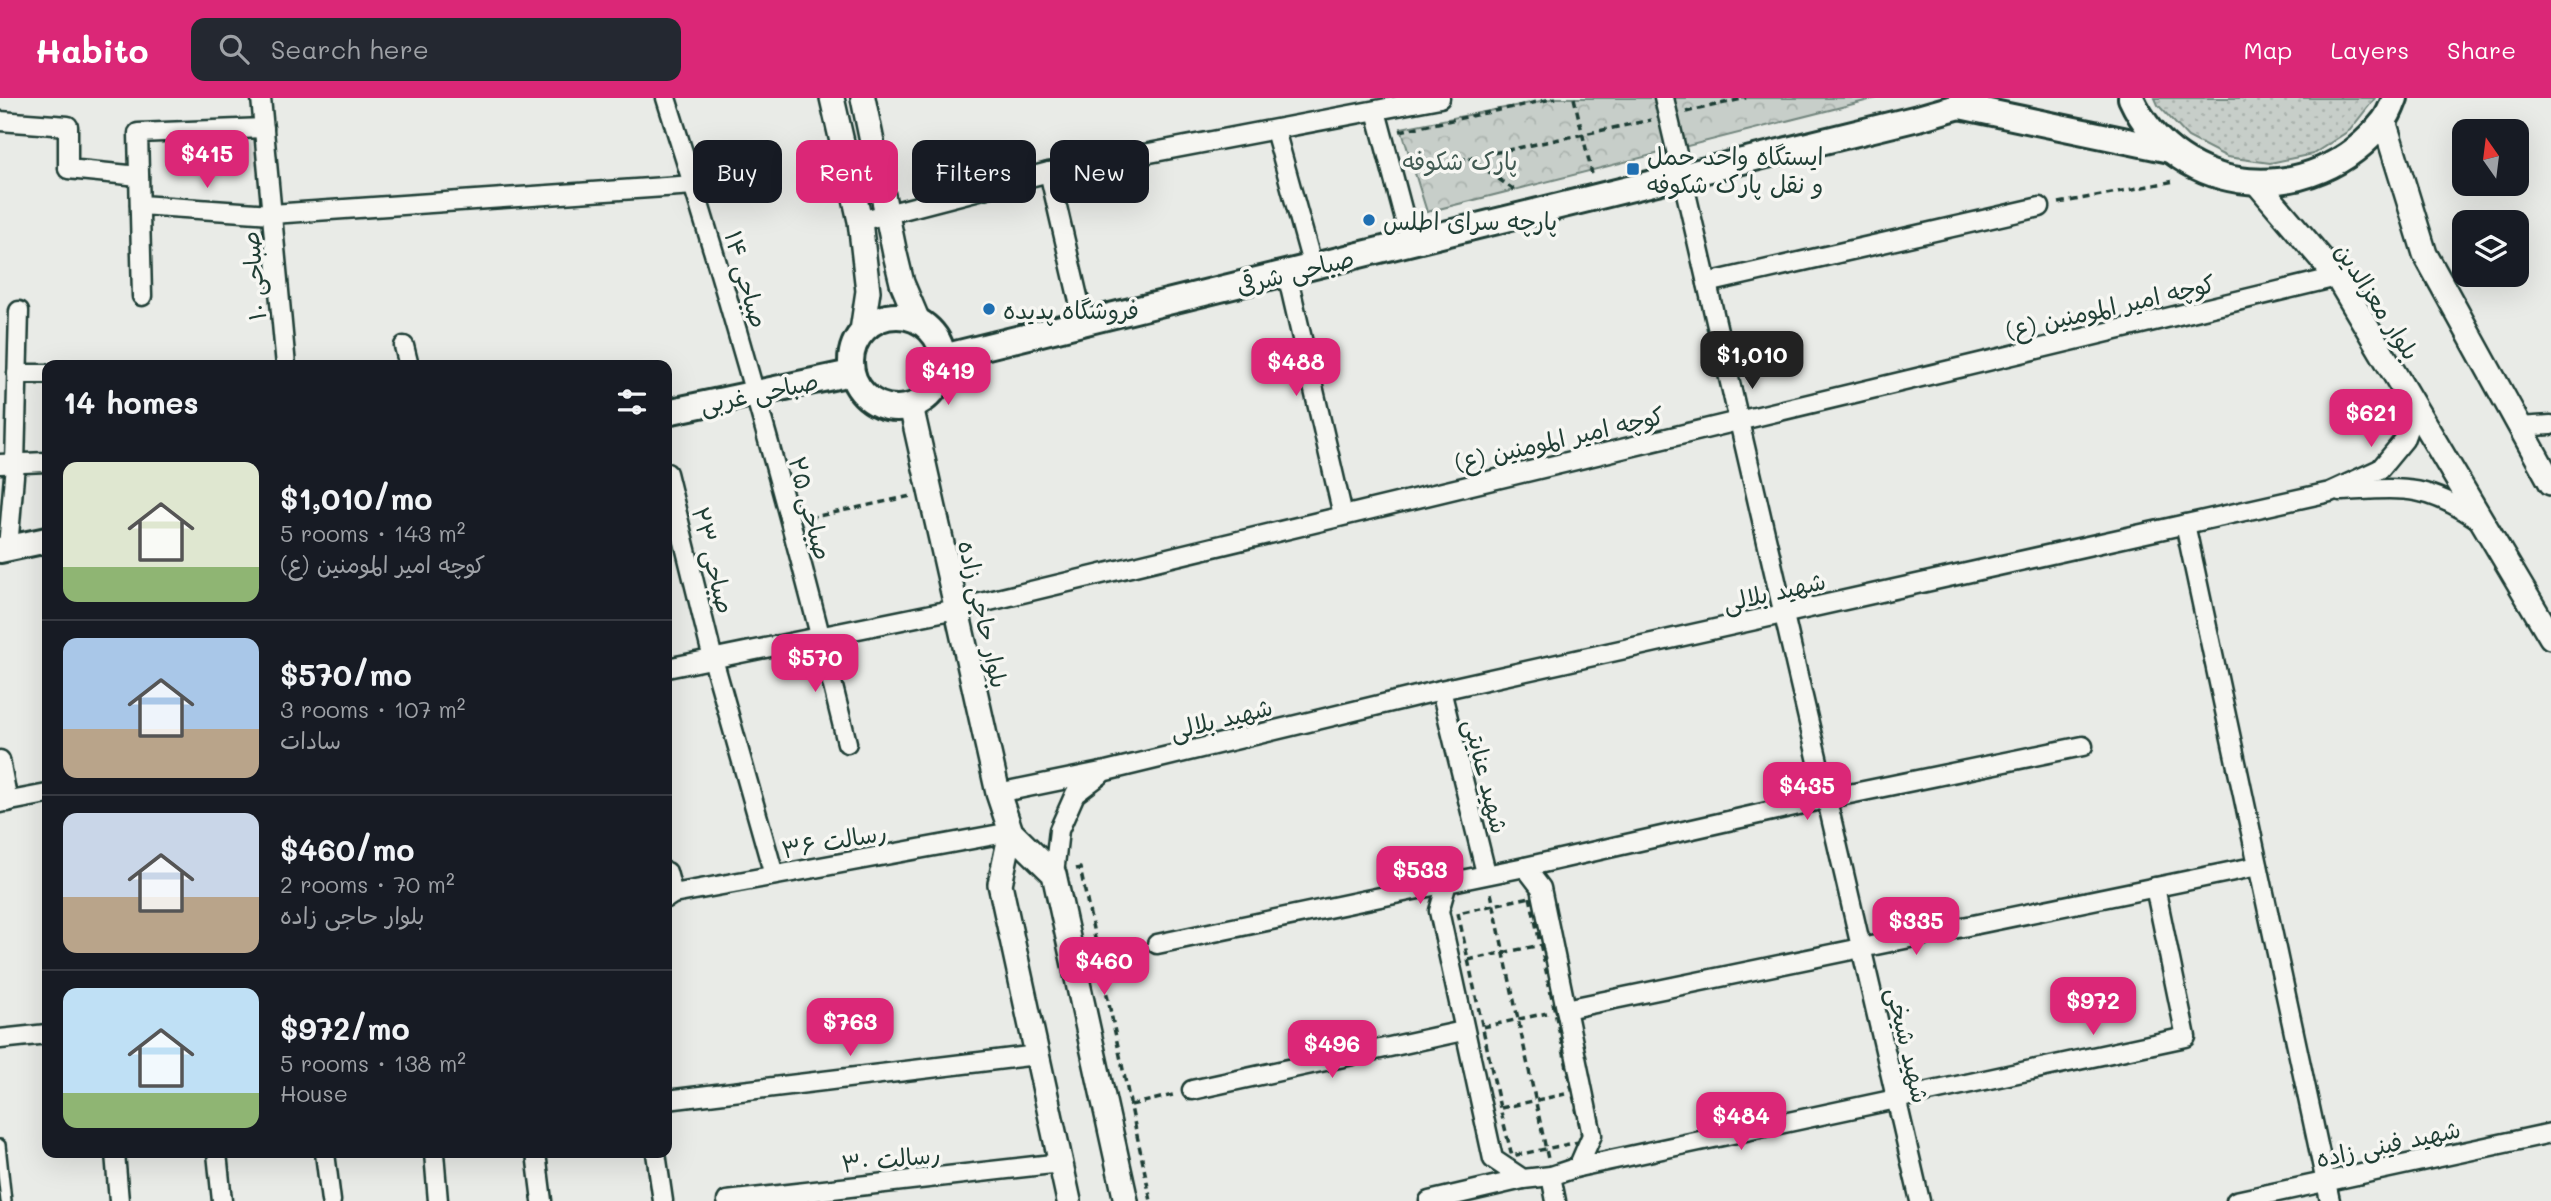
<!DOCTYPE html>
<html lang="en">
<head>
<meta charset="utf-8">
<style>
	:root { --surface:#171b24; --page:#242831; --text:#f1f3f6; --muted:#9ea1a6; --line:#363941; --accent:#db2777 }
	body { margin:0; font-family:Mali,"Playpen Sans Arabic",sans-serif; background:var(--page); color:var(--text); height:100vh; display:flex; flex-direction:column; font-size:26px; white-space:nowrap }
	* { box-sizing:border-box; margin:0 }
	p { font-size:23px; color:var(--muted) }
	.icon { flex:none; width:38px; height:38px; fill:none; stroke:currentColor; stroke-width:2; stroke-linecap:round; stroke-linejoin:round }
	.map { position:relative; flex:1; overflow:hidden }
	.drawer { position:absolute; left:42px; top:262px; width:630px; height:798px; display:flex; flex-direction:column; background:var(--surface); border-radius:14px; box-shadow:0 7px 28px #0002 }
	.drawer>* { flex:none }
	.hud { position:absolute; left:693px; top:42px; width:665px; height:63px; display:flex; gap:14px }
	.needle { width:46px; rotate:346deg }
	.fabs { position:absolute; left:2452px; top:21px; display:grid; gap:14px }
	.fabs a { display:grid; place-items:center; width:77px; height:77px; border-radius:14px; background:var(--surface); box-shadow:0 7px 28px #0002; font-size:35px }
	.price { position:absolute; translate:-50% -60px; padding:0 16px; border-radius:14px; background:var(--accent); color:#fff; font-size:23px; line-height:46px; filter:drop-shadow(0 2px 4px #0008) }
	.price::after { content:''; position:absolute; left:50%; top:42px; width:21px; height:16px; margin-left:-10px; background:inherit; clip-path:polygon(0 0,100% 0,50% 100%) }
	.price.selected { background:#222; color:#fff }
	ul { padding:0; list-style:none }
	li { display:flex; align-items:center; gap:21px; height:175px; padding:0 21px }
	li+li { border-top:2px solid var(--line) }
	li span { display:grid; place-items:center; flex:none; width:196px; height:140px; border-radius:14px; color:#555 }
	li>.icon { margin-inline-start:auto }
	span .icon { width:84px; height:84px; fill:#fffc; stroke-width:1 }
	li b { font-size:30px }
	h2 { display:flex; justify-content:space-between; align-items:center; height:84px; padding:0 21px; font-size:30px }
	.tag { padding:0 24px; border-radius:14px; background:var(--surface); box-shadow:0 7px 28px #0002; font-size:24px; line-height:63px }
	.tag.selected { background:var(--accent); color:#fff }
	header { display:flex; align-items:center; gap:42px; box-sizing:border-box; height:98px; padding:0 35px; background:var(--accent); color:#fff }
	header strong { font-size:33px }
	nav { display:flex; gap:38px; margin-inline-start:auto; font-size:24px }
	.search { width:490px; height:63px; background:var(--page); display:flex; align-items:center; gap:18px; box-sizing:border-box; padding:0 24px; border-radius:14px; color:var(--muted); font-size:26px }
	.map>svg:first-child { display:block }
	.grass { fill:url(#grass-dots); stroke:#73867e; stroke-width:2 }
	.forest { fill:url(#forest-crowns); stroke:#73867e; stroke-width:2 }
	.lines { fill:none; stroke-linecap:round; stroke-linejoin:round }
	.service-casing { stroke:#1f3d34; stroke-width:14 }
	.minor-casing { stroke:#1f3d34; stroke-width:23 }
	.tertiary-casing { stroke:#1f3d34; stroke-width:28 }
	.secondary-casing { stroke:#1f3d34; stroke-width:30 }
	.path { stroke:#1f3d34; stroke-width:3.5; stroke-dasharray:7 5; stroke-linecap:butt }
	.service { stroke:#f6f6f2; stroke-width:9 }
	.minor { stroke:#f6f6f2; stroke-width:18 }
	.tertiary { stroke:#f6f6f2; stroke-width:23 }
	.secondary { stroke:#f6f6f2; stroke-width:24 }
	.poi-dot { fill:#1f6fb2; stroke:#f6f6f2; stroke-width:2.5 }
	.labels { text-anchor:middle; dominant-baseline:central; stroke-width:7; stroke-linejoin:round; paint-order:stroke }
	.poi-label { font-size:24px; fill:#1f3d34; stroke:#f6f6f2; text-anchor:start }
	.park-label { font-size:24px; fill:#415a52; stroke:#f6f6f2 }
	.street-label { font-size:24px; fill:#1f3d34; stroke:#f6f6f2 }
</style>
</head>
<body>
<header>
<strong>Habito</strong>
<div class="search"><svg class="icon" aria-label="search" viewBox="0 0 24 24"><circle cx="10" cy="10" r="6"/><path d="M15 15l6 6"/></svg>Search here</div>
<nav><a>Map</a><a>Layers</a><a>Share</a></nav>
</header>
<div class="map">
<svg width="2551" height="1103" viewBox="0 0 2551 1103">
	<defs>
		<pattern id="grass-dots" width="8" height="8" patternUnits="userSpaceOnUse" patternTransform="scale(1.75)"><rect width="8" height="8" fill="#c7cec9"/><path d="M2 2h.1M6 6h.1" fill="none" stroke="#aab2ad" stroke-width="1.8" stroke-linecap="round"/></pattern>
		<pattern id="forest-crowns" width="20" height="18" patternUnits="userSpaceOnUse" patternTransform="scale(1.75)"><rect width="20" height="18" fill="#c7cec9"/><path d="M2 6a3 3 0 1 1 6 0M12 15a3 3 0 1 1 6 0" fill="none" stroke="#aab2ad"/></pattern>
	</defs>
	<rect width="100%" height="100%" fill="#e9ebe7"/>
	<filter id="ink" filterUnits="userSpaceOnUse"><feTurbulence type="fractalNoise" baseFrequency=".0143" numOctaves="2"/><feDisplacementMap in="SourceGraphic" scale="14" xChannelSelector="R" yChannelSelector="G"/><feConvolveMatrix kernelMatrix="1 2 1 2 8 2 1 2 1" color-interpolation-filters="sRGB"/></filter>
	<g filter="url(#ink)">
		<polygon class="grass" points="2155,0 2375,0 2350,32 2313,56 2270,65 2227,59 2188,39 2158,7"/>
		<polygon class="forest" points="1556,0 1877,0 1427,114 1401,30"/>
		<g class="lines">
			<defs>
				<polyline id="service" points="0,1047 6,1103"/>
				<g id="minor">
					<polyline points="261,0 286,268"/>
					<path d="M666,0C734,213 794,428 847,645"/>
					<polyline points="1664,0 1920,1103"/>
					<polyline points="1376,13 1411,145"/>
					<polyline points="0,23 68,28 68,71 139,78"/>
					<polyline points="1275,32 1313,169"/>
					<polyline points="1049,74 1084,225"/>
					<polyline points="140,107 272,116 694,87"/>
					<polyline points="860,123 1049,74 1440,0"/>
					<polyline points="1287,176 1343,417"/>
					<polyline points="1707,185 2040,109"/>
					<polyline points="142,198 138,35 264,30"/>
					<polyline points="404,248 409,268"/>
					<polyline points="17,276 47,276"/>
					<polyline points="2519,329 2551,327"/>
					<polyline points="0,366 47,364"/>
					<polyline points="667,375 713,561 774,777"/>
					<path d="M2340,393C2402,390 2425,385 2479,422"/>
					<polyline points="2185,426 2330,1103"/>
					<polyline points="8,450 15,366 19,213"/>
					<polyline points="667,570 956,511 2337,179"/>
					<polyline points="1441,592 1486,775"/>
					<polyline points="0,662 8,704"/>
					<polyline points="998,695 1106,673 1441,592 2330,394 2380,371 2404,342 2416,309"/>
					<polyline points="0,705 47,696"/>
					<polygon points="1525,769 1541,790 1592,1037 1578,1069 1551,1078 1523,1081 1493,1061 1439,813 1447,785"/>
					<polyline points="1525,769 1825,701 2083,648"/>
					<polyline points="667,774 673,796"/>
					<polyline points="1054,776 1059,732 1075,696 1100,677"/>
					<polyline points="667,800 673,796 1011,734"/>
					<polyline points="1157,846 1447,785"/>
					<polyline points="1566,911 2258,768"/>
					<polyline points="0,941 47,936"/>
					<polyline points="1192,992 1463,933"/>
					<polyline points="667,1002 1037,957"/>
					<polyline points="115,1055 119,1103"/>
					<polyline points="217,1055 222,1103"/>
					<polyline points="325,1055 331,1103"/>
					<polyline points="434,1055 438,1103"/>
					<polyline points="536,1055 542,1103"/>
					<polyline points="656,1055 663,1103"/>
					<polyline points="1578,1069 2186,939 2155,789"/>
					<polyline points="1551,1078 1556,1103"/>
					<polyline points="727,1103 1061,1065"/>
					<polyline points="1429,1103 1523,1081"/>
					<polyline points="2236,1103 2551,1035"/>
				</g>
				<g id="tertiary">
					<polyline points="832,0 860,123 868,193 862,233"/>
					<polyline points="863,0 895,156 902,185 918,223"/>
					<polyline points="2384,23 2425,156 2551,385"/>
					<polyline points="2257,85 2337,179 2551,539"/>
					<polyline points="911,308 998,695 1011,734 1054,776 1126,1103"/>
					<polyline points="1011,734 1000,786 1069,1103"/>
				</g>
				<g id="secondary">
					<path d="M2131,0C2178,103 2315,111 2383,24C2389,17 2392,8 2395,0"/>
					<polyline points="1960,8 2170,52"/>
					<circle cx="897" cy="264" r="46"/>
					<polyline points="943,259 1918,20 1960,8 1971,0"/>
					<polyline points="667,314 851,275"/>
					<polyline points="0,452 47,442"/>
				</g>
			</defs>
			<use href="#service" class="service-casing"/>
			<use href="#minor" class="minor-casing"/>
			<use href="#tertiary" class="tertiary-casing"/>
			<use href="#secondary" class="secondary-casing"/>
			<g class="path">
				<polyline points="1574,0 1592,76"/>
				<polyline points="1686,14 1746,0"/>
				<polyline points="1400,33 1556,0"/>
				<polyline points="1469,60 1517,94"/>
				<polyline points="1412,72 1651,22"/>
				<polyline points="2059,105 2175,83"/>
				<polyline points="809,420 911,398"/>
				<polyline points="1076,771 1080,770 1151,1103"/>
				<polyline points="1491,795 1548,1061"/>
				<polygon points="1530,799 1583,1043 1512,1058 1500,1010 1458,815"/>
				<polyline points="1098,859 1138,851"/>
				<polyline points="1468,862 1536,848"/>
				<polyline points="1483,929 1547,915"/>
				<polyline points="1131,1007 1173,997"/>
				<polyline points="1501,1010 1565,996"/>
			</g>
			<use href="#service" class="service"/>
			<use href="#minor" class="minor"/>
			<use href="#tertiary" class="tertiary"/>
			<use href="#secondary" class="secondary"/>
		</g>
	</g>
	<g class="poi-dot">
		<rect x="1626" y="64" width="14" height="14" rx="3.5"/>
		<circle cx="1369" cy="122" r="7"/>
		<circle cx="989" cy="211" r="7"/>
	</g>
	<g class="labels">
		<g class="poi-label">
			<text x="1647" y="57">ایستگاه واحد حمل<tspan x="1647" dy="28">و نقل پارک شکوفه</tspan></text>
			<text x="1383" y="122">پارچه سرای اطلس</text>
			<text x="1003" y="211">فروشگاه پدیده</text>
		</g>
		<g class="park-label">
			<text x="1460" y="62">پارک شکوفه</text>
		</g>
		<g class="street-label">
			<text transform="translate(1295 173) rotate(-14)">صباحی شرقی</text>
			<text transform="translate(253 178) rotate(-95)">صباحی ۱۰</text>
			<text transform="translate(747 181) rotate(74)">صباحی ۱۴</text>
			<text transform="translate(2378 203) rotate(57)">بلوار معزالدین</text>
			<text transform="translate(2110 208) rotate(-13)">کوچه امیر المومنین (ع)</text>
			<text transform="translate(759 294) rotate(-12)">صباحی غربی</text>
			<text transform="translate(1559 340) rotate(-13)">کوچه امیر المومنین (ع)</text>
			<text transform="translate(811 410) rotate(75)">صباحی ۲۵</text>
			<text transform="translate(714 462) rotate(76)">صباحی ۲۳</text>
			<text transform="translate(1774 493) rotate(-13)">شهید بلالی</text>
			<text transform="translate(984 516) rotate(77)">بلوار حاجی زاده</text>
			<text transform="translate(1221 620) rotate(-14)">شهید بلالی</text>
			<text transform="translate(1487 678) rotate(76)">شهید عنایتی</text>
			<text transform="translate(834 742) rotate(-10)">رسالت ۳۶</text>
			<text transform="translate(1909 947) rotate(77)">شهید شیخی</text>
			<text transform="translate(2388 1045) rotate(-12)">شهید فینی زاده</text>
			<text transform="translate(891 1060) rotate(-6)">رسالت ۳۰</text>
		</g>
	</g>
</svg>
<div class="fabs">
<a><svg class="needle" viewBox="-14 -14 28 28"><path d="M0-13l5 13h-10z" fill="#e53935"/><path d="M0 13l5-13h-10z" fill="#9ea1a6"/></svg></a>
<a><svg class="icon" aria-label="layers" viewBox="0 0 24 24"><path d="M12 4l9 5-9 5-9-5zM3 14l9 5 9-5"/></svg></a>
</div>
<b class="price" style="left:207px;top:92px">$415</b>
<b class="price selected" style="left:1752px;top:293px">$1,010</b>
<b class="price" style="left:1296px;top:300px">$488</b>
<b class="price" style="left:948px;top:309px">$419</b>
<b class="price" style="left:2371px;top:351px">$621</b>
<b class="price" style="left:815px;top:596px">$570</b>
<b class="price" style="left:1807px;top:724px">$435</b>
<b class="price" style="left:1420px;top:808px">$533</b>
<b class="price" style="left:1916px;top:859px">$335</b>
<b class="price" style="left:1104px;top:899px">$460</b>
<b class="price" style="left:2093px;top:939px">$972</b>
<b class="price" style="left:850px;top:960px">$763</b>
<b class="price" style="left:1332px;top:982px">$496</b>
<b class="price" style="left:1741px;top:1054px">$484</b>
<div class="hud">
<a class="tag">Buy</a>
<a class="tag selected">Rent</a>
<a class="tag">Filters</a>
<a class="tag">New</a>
</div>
<section class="drawer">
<h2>14 homes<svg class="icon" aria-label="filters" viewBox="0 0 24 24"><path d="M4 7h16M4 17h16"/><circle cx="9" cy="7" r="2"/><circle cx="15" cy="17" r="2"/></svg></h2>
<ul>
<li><span style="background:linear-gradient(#dfe7d0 75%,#8fb573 0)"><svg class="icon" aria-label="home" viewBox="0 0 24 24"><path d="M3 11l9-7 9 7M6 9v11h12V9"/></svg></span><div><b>$1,010/mo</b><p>5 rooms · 143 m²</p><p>کوچه امیر المومنین (ع)</p></div></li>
<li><span style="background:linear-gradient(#a9c7e8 65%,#b9a48a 0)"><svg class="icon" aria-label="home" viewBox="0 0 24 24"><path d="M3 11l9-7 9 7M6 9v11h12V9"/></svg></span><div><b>$570/mo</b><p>3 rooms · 107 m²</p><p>سادات</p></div></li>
<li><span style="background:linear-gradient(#c9d6e8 60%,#b9a48a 0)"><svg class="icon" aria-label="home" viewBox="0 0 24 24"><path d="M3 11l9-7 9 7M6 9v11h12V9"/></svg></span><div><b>$460/mo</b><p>2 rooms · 70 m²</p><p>بلوار حاجی زاده</p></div></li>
<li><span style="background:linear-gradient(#bfe0f5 75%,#8fb573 0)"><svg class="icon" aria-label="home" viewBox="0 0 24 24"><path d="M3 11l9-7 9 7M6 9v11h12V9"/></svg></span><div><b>$972/mo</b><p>5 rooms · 138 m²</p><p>House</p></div></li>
</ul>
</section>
</div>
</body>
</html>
